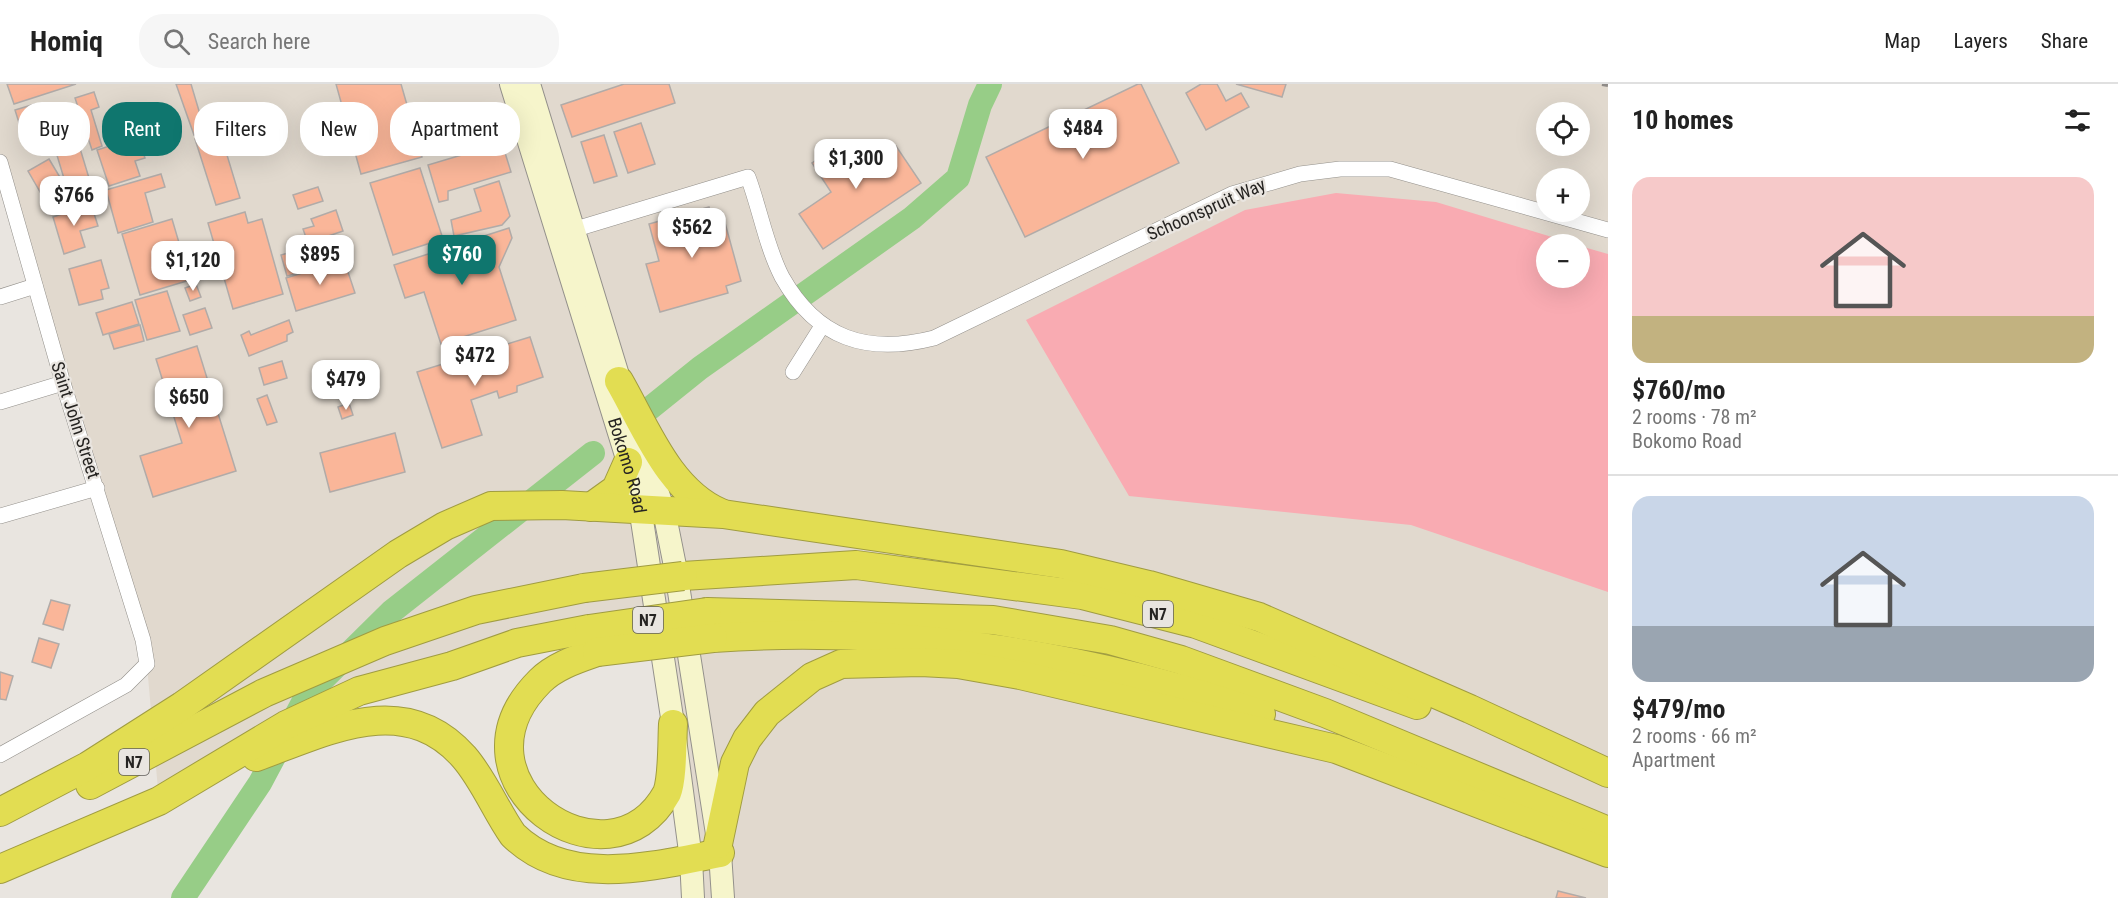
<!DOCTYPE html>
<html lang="en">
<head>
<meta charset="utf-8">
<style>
	:root { --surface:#fff; --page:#f6f6f6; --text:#222; --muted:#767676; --line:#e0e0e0; --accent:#0f766e }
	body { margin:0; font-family:"Roboto Condensed",sans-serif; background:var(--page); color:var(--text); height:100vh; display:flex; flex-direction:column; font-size:22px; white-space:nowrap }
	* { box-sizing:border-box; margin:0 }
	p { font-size:20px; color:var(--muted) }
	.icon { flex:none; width:33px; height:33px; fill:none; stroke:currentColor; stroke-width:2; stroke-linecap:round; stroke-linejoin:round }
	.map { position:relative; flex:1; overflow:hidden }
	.sheet { display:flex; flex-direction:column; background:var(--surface); width:510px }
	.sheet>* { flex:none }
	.guide { position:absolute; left:18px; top:18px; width:570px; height:54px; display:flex; gap:12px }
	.tools { position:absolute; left:1536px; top:18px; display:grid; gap:12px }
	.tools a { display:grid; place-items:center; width:54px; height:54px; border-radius:50%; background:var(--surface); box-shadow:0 6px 24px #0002; font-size:30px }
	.price { position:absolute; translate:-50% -51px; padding:0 14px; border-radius:12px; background:#fff; color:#222; font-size:20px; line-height:39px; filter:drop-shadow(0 2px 3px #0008) }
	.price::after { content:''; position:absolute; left:50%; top:36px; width:18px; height:14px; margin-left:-9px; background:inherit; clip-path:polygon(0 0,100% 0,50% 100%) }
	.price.on { background:var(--accent); color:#fff }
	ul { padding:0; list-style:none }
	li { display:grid; align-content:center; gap:12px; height:318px; padding:0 24px }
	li+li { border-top:2px solid var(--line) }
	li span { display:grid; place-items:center; height:186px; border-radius:18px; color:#555 }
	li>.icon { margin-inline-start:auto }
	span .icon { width:108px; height:108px; fill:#fffc; stroke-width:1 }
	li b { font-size:26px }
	h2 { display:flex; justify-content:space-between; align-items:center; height:72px; padding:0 24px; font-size:26px }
	.chip { padding:0 21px; border-radius:24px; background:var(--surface); box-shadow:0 6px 24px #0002; font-size:21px; line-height:54px }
	.chip.on { background:var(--accent); color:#fff }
	header { display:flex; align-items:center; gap:36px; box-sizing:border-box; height:84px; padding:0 30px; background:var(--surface); border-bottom:2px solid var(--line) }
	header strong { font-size:28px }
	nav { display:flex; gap:33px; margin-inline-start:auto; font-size:21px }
	.search { width:420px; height:54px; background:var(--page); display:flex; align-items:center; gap:15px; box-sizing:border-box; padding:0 21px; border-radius:24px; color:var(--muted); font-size:22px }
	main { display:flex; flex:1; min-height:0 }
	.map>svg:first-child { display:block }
	.built { fill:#e1d9ce; fill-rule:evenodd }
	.green { fill:#f9abb2 }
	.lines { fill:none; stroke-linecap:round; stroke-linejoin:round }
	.river { stroke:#97cd87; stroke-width:24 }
	.building { fill:#fab699; stroke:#b1aba8; stroke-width:1.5 }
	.minor-casing { stroke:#93908b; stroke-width:16 }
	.secondary-casing { stroke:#93908b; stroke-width:24 }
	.motorway-casing { stroke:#a09c41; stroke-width:30 }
	.minor { stroke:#fff; stroke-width:15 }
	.secondary { stroke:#f6f5cb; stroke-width:22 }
	.motorway { stroke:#e2dd52; stroke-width:28 }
	.rail { stroke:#8e8a87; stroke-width:4; stroke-dasharray:9 4.5; stroke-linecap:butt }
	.motorway-bridge-casing { stroke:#a09c41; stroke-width:30; stroke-linecap:butt }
	.motorway-bridge { stroke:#e2dd52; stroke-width:28 }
	.labels { text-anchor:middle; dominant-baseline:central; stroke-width:4.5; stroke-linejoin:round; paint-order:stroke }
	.shield { fill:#e9e5e0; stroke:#605e5b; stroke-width:1.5 }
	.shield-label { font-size:16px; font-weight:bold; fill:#262422 }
	.street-label { font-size:18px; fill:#262422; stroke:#e9e5e0 }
</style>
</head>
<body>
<header>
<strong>Homiq</strong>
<div class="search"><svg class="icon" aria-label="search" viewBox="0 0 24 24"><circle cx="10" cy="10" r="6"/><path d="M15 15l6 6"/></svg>Search here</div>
<nav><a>Map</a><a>Layers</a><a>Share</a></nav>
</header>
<main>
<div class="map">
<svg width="1608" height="814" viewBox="0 0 1608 814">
	<rect width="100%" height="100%" fill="#e9e5e0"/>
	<path class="built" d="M0,0H1608V814H693L657,539L359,607L159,717L146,570L0,78ZM1546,28H1580V62H1546ZM1546,94H1580V128H1546ZM1546,160H1580V194H1546Z"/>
	<polygon class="green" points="1336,109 1436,118 1575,160 1546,160 1546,194 1580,194 1580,162 1608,170 1608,508 1411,441 1129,412 1026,236 1245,126"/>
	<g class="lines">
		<g class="river">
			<polyline points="649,325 700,284 912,134 958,94 980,21 990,0"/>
			<polyline points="183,814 260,699 307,611 391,528 593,369"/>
		</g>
	</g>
	<g class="building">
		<polygon points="7,0 76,0 14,20"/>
		<polygon points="176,0 191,0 205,47 194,51"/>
		<polygon points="336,0 401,0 422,73 361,90"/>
		<polygon points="624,0 669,0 675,19 572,53 561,21"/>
		<polygon points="1138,0 1141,0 1179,79 1025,153 986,73"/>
		<polygon points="1201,0 1217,0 1226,17 1241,9 1249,23 1206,46 1186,9"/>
		<polygon points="1236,0 1286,0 1282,13"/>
		<polygon points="94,8 99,23 91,26 102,62 92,66 75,14"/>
		<polygon points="35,20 46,55 26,61 15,26"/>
		<polygon points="641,39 655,80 628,89 614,48"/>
		<polygon points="220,48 240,114 216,121 195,55"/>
		<polygon points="604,51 617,92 594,99 581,58"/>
		<polygon points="138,53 145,74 135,77 140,92 109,102 97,66"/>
		<polygon points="502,59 511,88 448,107 448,116 439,118 428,81"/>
		<polygon points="842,59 852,74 871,61 879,74 896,62 921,99 823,165 799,130 831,108 812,79"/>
		<polygon points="79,61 92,104 69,111 56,68"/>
		<polygon points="49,75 64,100 43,113 28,87"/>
		<polygon points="420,84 443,155 393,171 370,99"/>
		<polygon points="161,90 165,103 145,109 153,138 118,149 106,106"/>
		<polygon points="499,97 510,132 502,141 454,152 451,136 481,127 474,105"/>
		<polygon points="318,103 323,117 298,125 293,111"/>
		<polygon points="91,120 98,142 80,147 85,163 64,170 53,133"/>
		<polygon points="709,123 711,131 722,128 741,197 726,202 728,209 660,228 646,180 659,177 649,140"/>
		<polygon points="336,126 343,147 308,159 303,145 314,142 311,135"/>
		<polygon points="245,128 248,139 262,135 283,210 233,225 208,139"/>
		<polygon points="172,135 190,196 140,211 122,150"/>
		<polygon points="509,144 512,154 499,183 516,236 441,260 424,208 405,214 394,181"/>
		<polygon points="330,157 336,179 287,192 281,171"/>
		<polygon points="101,176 109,204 101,206 103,215 79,221 69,185"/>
		<polygon points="344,176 355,209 296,227 286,194"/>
		<polygon points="196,200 201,213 190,217 185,204"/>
		<polygon points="167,207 180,247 147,256 135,216"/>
		<polygon points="132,218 139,240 103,251 96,229"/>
		<polygon points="205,224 212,244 190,251 183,231"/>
		<polygon points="289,236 293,248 287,251 287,257 249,272 241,251 249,247 251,251"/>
		<polygon points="140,241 144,257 114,265 109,250"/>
		<polygon points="530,253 543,293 517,302 517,308 499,314 497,307 471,316 482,351 442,364 417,288"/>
		<polygon points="197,262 236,387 153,413 140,372 182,359 156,275"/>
		<polygon points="282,277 287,294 264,301 259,284"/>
		<polygon points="267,311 277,338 267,341 257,315"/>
		<polygon points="349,319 353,331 342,335 338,323"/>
		<polygon points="395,349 405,388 330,408 320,369"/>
		<polygon points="51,516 70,521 63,546 43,540"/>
		<polygon points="39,554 59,560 51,584 32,578"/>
		<polygon points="0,588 13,592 6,616 0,615"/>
		<polygon points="1558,807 1586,814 1556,814"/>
	</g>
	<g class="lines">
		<defs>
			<g id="minor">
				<polyline points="0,78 63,299 143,556 147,580 126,601 0,671"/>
				<path d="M566,148L748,93C760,125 766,162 782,193C817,255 867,271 934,254L1232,110L1300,90L1340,85H1390L1608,146"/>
				<polyline points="0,213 35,202"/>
				<polyline points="793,288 822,242"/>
				<polyline points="0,318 63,299"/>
				<polyline points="0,432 97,404"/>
			</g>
			<g id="secondary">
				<path id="s1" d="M511,0L638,410L673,640L691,775L693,814"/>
				<polyline points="529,0 624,311"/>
				<polyline points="638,351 664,427 675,482 720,769 723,814"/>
			</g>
			<g id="motorway">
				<path d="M619,297C646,344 669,407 721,429"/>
				<polyline points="591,423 616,405 628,378"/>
				<polyline points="683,492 856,481 1082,511 1196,540 1417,621"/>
				<polyline points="707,528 993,536 1110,556 1181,576 1325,629 1608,747"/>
				<path d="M713,554C898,541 1086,569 1261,630"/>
				<path d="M597,568C577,575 555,582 540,597C440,697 609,814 667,709C673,694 672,658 673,640"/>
				<path d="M256,673C326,648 404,605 464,673C484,696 496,727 513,751C568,805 653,782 720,769"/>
				<polyline points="90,701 264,609 385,557 476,526 584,504"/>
				<polyline points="0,728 88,682 182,622 398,470 445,442 491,422 562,421 723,430 1061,480 1149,501 1259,533 1470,625 1608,689"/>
				<polyline points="718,760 735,679 747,655 767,629 812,593 841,580 921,578 958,580 1020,591 1336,665 1608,769"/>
				<polyline points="0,785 159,717 286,641 359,607 452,582 517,559 589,545"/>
			</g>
		</defs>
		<use href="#minor" class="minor-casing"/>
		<use href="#secondary" class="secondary-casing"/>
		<use href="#motorway" class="motorway-casing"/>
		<use href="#minor" class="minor"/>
		<use href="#secondary" class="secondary"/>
		<use href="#motorway" class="motorway"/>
		<polyline class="rail" points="1602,0 1608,1"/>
		<defs>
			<g id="motorway-bridge">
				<polyline points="584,504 683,492"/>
				<polyline points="589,545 707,528"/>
				<polyline points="597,568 713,554"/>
			</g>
		</defs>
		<use href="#motorway-bridge" class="motorway-bridge-casing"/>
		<use href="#motorway-bridge" class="motorway-bridge"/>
	</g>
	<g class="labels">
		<g class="shield">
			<rect x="1143" y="517" width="30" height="26" rx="4.5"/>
			<rect x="633" y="523" width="30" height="26" rx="4.5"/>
			<rect x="119" y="665" width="30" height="26" rx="4.5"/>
		</g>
		<g class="shield-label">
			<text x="1158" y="530">N7</text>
			<text x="648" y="536">N7</text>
			<text x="134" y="678">N7</text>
		</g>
		<g class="street-label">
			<text transform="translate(1206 125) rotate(-24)">Schoonspruit Way</text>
			<text transform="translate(76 336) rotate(72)">Saint John Street</text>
			<text stroke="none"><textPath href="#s1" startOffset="399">Bokomo Road</textPath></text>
		</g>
	</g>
</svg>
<div class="tools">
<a><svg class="icon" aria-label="locate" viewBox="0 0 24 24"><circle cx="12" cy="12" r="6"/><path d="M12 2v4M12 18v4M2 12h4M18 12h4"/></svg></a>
<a>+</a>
<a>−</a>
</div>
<b class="price" style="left:1083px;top:76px">$484</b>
<b class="price" style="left:856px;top:106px">$1,300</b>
<b class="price" style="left:74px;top:143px">$766</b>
<b class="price" style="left:692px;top:175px">$562</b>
<b class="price" style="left:320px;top:202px">$895</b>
<b class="price on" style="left:462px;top:202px">$760</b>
<b class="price" style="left:193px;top:208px">$1,120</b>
<b class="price" style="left:475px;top:303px">$472</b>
<b class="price" style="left:346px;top:327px">$479</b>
<b class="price" style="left:189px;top:345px">$650</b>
<div class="guide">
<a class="chip">Buy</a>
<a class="chip on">Rent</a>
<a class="chip">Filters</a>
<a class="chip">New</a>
<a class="chip">Apartment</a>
</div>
</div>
<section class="sheet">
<h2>10 homes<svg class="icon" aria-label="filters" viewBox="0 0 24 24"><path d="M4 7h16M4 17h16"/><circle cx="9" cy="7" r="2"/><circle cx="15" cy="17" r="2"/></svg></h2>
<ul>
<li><span style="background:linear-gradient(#f6c9c9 75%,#c2b280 0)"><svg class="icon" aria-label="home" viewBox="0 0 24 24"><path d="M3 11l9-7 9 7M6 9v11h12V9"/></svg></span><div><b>$760/mo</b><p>2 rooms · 78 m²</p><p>Bokomo Road</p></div></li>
<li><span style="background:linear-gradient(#c9d6e8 70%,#9aa5b1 0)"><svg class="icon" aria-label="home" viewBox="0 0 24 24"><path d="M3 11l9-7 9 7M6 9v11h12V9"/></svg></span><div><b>$479/mo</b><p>2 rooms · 66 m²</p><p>Apartment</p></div></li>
</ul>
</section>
</main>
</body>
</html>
